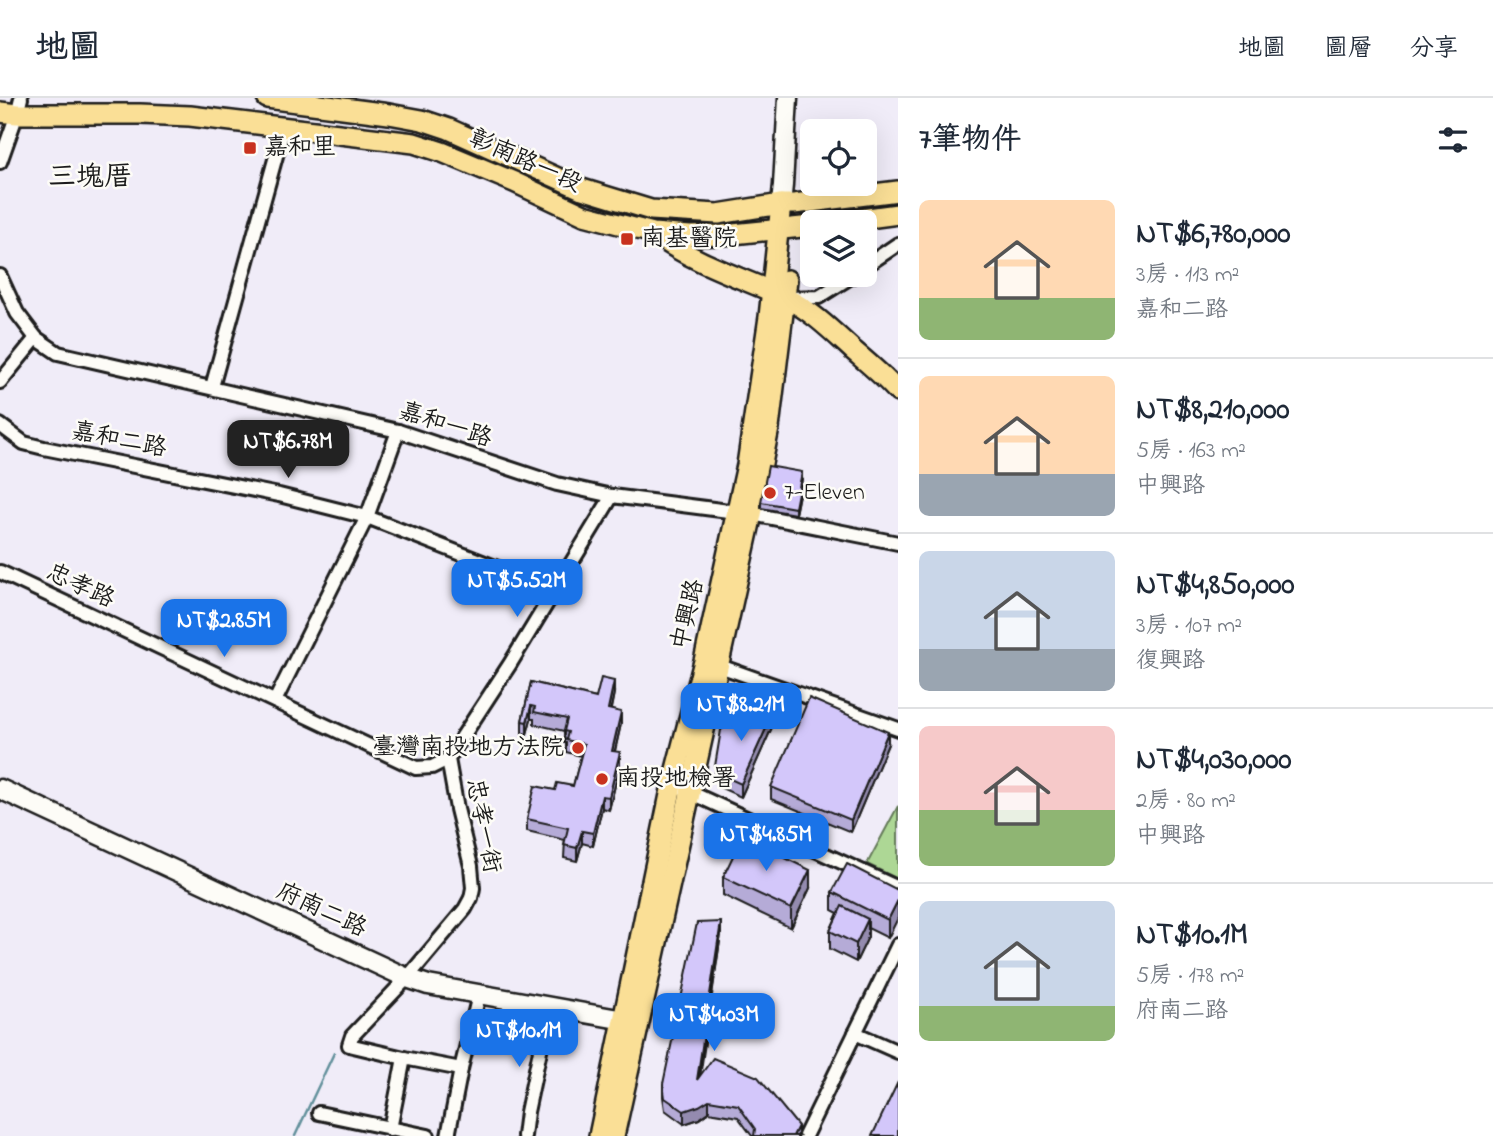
<!DOCTYPE html>
<html lang="zh-TW">
<head>
<meta charset="utf-8">
<style>
	:root { --surface:#fff; --page:#f2f2f3; --text:#1f2937; --muted:#747a83; --line:#e0e1e3; --accent:#1a73e8 }
	body { margin:0; font-family:"Indie Flower","LXGW WenKai TC",sans-serif; background:var(--page); color:var(--text); height:100vh; display:flex; flex-direction:column; font-size:26px; white-space:nowrap }
	* { box-sizing:border-box; margin:0 }
	p { font-size:23px; color:var(--muted) }
	.icon { flex:none; width:38px; height:38px; fill:none; stroke:currentColor; stroke-width:2; stroke-linecap:round; stroke-linejoin:round }
	.map { position:relative; flex:1; overflow:hidden }
	.panel { display:flex; flex-direction:column; background:var(--surface); width:595px }
	.panel>* { flex:none }
	.tools { position:absolute; left:800px; top:21px; display:grid; gap:14px }
	.tools a { display:grid; place-items:center; width:77px; height:77px; border-radius:10px; background:var(--surface); box-shadow:0 7px 28px #0002; font-size:35px }
	.price { position:absolute; translate:-50% -60px; padding:0 16px; border-radius:14px; background:var(--accent); color:#fff; font-size:23px; line-height:46px; filter:drop-shadow(0 2px 4px #0008) }
	.price::after { content:''; position:absolute; left:50%; top:42px; width:21px; height:16px; margin-left:-10px; background:inherit; clip-path:polygon(0 0,100% 0,50% 100%) }
	.price.current { background:#222; color:#fff }
	ul { padding:0; list-style:none }
	li { display:flex; align-items:center; gap:21px; height:175px; padding:0 21px }
	li+li { border-top:2px solid var(--line) }
	li span { display:grid; place-items:center; flex:none; width:196px; height:140px; border-radius:10px; color:#555 }
	li>.icon { margin-inline-start:auto }
	span .icon { width:84px; height:84px; fill:#fffc; stroke-width:1 }
	li b { font-size:30px }
	h2 { display:flex; justify-content:space-between; align-items:center; height:84px; padding:0 21px; font-size:30px }
	header { display:flex; align-items:center; gap:42px; box-sizing:border-box; height:98px; padding:0 35px; background:var(--surface); border-bottom:2px solid var(--line) }
	header strong { font-size:33px }
	nav { display:flex; gap:38px; margin-inline-start:auto; font-size:24px }
	main { display:flex; flex:1; min-height:0 }
	.map>svg:first-child { display:block }
	.green { fill:#add795; stroke:#647a58; stroke-width:2 }
	.lines { fill:none; stroke-linecap:round; stroke-linejoin:round }
	.stream { stroke:#62909b; stroke-width:2.5 }
	.street-casing { stroke:#1c1c1c; stroke-width:18 }
	.secondary-casing { stroke:#1c1c1c; stroke-width:23 }
	.primary-casing { stroke:#1c1c1c; stroke-width:24 }
	.street { stroke:#fdfcf7; stroke-width:12 }
	.secondary { stroke:#fdfcf7; stroke-width:18 }
	.primary { stroke:#fadf96; stroke-width:19 }
	.wall { fill:#b5abd7; stroke:#1c1c1c; stroke-width:2 }
	.shaded-wall { fill:#948baf; stroke:#1c1c1c; stroke-width:2 }
	.building { fill:#d3c7fa; stroke:#1c1c1c; stroke-width:2 }
	.poi-dot { fill:#c8321e; stroke:#fdfcf7; stroke-width:2.5 }
	.labels { text-anchor:middle; dominant-baseline:central; stroke-width:5; stroke-linejoin:round; paint-order:stroke }
	.poi-label { font-size:24px; fill:#1c1c1c; stroke:#fdfcf7; text-anchor:start }
	.street-label { font-size:24px; fill:#1c1c1c; stroke:#fdfcf7 }
	.quarter-label { font-size:28px; fill:#1c1c1c; stroke:#fdfcf7 }
</style>
</head>
<body>
<header>
<strong>地圖</strong>
<nav><a>地圖</a><a>圖層</a><a>分享</a></nav>
</header>
<main>
<div class="map">
<svg width="898" height="1038" viewBox="0 0 898 1038">
	<rect width="100%" height="100%" fill="#f0ecf8"/>
	<filter id="ink" filterUnits="userSpaceOnUse"><feTurbulence type="fractalNoise" baseFrequency=".0143" numOctaves="2"/><feDisplacementMap in="SourceGraphic" scale="14" xChannelSelector="R" yChannelSelector="G"/><feConvolveMatrix kernelMatrix="1 2 1 2 8 2 1 2 1" color-interpolation-filters="sRGB"/></filter>
	<g filter="url(#ink)">
		<polygon class="green" points="898,708 898,781 867,766"/>
		<g class="lines">
			<polyline class="stream" points="295,1038 334,955"/>
			<defs>
				<g id="street">
					<polyline points="0,64 17,16 21,0"/>
					<polyline points="864,169 898,146"/>
					<polyline points="0,178 17,215 36,240 58,255 398,333 557,386 612,398 752,416 898,445"/>
					<polyline points="789,200 819,199 854,177"/>
					<polyline points="0,284 36,240"/>
					<polyline points="212,289 284,29"/>
					<polyline points="0,327 24,345 44,350 279,397 367,419 554,492"/>
					<polyline points="0,474 416,670 432,669 448,661"/>
					<polyline points="714,566 898,631"/>
					<polyline points="275,603 367,419 398,333"/>
					<polyline points="685,692 898,790"/>
					<polyline points="855,935 898,954"/>
					<polyline points="461,971 404,960 349,947 352,938 407,880 465,811 471,800 473,790 471,768 457,711 448,661 510,566 612,398"/>
					<polyline points="319,1015 428,1038"/>
					<polyline points="390,1031 404,960"/>
					<polyline points="448,1038 461,971 479,897"/>
					<polyline points="524,1038 527,1014 549,910"/>
					<polyline points="805,1038 898,847"/>
				</g>
				<g id="secondary">
					<polyline points="781,106 783,87 788,0"/>
					<polyline points="0,691 407,880 428,887 624,922 635,927"/>
				</g>
				<g id="primary">
					<polyline points="267,0 389,16 422,22 449,31 582,91 651,112 718,116 781,106 794,106 898,93"/>
					<polyline points="0,14 17,16 140,16 190,18 414,45 442,54 514,84 584,117 653,135 690,138 723,137 812,128"/>
					<polyline points="838,124 898,116"/>
					<path d="M655,136C695,166 741,179 786,200C812,213 833,234 854,253C869,266 885,279 898,294"/>
					<polyline points="599,1038 672,687 704,563 747,367 769,219 781,106"/>
					<polyline points="614,1038 752,416 769,330 787,182"/>
				</g>
			</defs>
			<use href="#street" class="street-casing"/>
			<use href="#secondary" class="secondary-casing"/>
			<use href="#primary" class="primary-casing"/>
			<use href="#street" class="street"/>
			<use href="#secondary" class="secondary"/>
			<use href="#primary" class="primary"/>
		</g>
		<g class="wall">
			<polygon points="802,381 795,416 761,410 761,404"/>
			<polygon points="531,584 596,600 614,595 611,611 621,626 615,653 620,667 609,712 602,710 593,748 582,745 577,763 564,760 565,742 527,733 527,721 555,692 573,688 581,658 566,654 566,645 564,645 564,633 534,626 534,621 531,621 527,636 522,635 522,623"/>
			<polygon points="773,627 741,699 719,689 715,680 715,668"/>
			<polygon points="888,646 851,734 771,701 771,689"/>
			<polygon points="723,779 810,790 791,830 723,797"/>
			<polygon points="898,792 888,840 868,830 868,839 856,864 830,851 830,833 838,815 832,812 832,794"/>
			<polygon points="721,836 700,979 798,1038 752,1038 738,1019 709,1014 699,1021 684,1026 665,1012 663,999 663,986"/>
		</g>
		<g class="shaded-wall">
			<polygon points="802,374 802,381 795,416 795,410"/>
			<polygon points="614,583 614,595 608,623 608,611"/>
			<polygon points="531,608 531,621 527,636 527,624"/>
			<polygon points="621,614 621,626 612,665 612,653"/>
			<polygon points="773,615 773,627 741,699 741,686"/>
			<polygon points="888,634 888,646 851,734 851,722"/>
			<polygon points="620,654 620,667 609,712 609,699"/>
			<polygon points="602,698 602,710 593,748 593,735"/>
			<polygon points="582,733 582,745 577,763 577,750"/>
			<polygon points="810,772 810,790 791,830 791,811"/>
			<polygon points="898,802 898,820 888,840 888,822"/>
			<polygon points="868,821 868,839 856,864 856,846"/>
			<polygon points="721,824 721,836 697,994 697,982"/>
			<polygon points="709,1002 709,1014 699,1021 684,1026 684,1013"/>
			<polygon points="798,1028 798,1038 793,1038"/>
		</g>
		<g class="building">
			<polygon points="768,368 802,374 795,410 761,404"/>
			<polygon points="601,580 614,583 608,611 621,614 612,653 620,654 609,699 602,698 593,735 582,733 577,750 564,747 568,730 527,721 535,688 555,692 557,685 573,688 584,646 566,642 568,634 564,633 567,621 534,614 535,609 531,608 527,624 522,623 531,584 596,600"/>
			<polygon points="809,600 888,634 851,722 771,689"/>
			<polygon points="765,607 773,615 741,686 719,676 715,668 721,632 741,617"/>
			<polygon points="742,739 810,772 791,811 723,779"/>
			<polygon points="847,766 898,792 898,802 888,822 832,794"/>
			<polygon points="842,808 868,821 856,846 830,833"/>
			<polygon points="721,824 697,982 713,960 758,979 798,1028 793,1038 754,1038 755,1031 738,1007 709,1002 699,1008 684,1013 665,1000 663,986 697,825"/>
			<polygon points="898,984 898,1038 872,1038"/>
		</g>
	</g>
	<g class="poi-dot">
		<rect x="243" y="43" width="14" height="14" rx="3.5"/>
		<rect x="620" y="134" width="14" height="14" rx="3.5"/>
		<circle cx="770" cy="395" r="7"/>
		<circle cx="578" cy="650" r="7"/>
		<circle cx="602" cy="681" r="7"/>
	</g>
	<g class="labels">
		<g class="poi-label">
			<text x="264" y="50">嘉和里</text>
			<text x="641" y="141">南基醫院</text>
			<text x="784" y="395">7-Eleven</text>
			<text x="564" y="650" text-anchor="end">臺灣南投地方法院</text>
			<text x="616" y="681">南投地檢署</text>
		</g>
		<g class="street-label">
			<text transform="translate(525 64) rotate(24)">彰南路一段</text>
			<text transform="translate(445 328) rotate(18)">嘉和一路</text>
			<text transform="translate(119 343) rotate(11)">嘉和二路</text>
			<text transform="translate(80 489) rotate(25)">忠孝路</text>
			<text transform="translate(689 517) rotate(-77)">中興路</text>
			<text transform="translate(482 728) rotate(79)">忠孝一街</text>
			<text transform="translate(321 813) rotate(25)">府南二路</text>
		</g>
		<g class="quarter-label">
			<text x="90" y="80">三塊厝</text>
		</g>
	</g>
</svg>
<div class="tools">
<a><svg class="icon" aria-label="locate" viewBox="0 0 24 24"><circle cx="12" cy="12" r="6"/><path d="M12 2v4M12 18v4M2 12h4M18 12h4"/></svg></a>
<a><svg class="icon" aria-label="layers" viewBox="0 0 24 24"><path d="M12 4l9 5-9 5-9-5zM3 14l9 5 9-5"/></svg></a>
</div>
<b class="price current" style="left:288px;top:382px">NT$6.78M</b>
<b class="price" style="left:517px;top:521px">NT$5.52M</b>
<b class="price" style="left:224px;top:561px">NT$2.85M</b>
<b class="price" style="left:741px;top:645px">NT$8.21M</b>
<b class="price" style="left:766px;top:775px">NT$4.85M</b>
<b class="price" style="left:714px;top:955px">NT$4.03M</b>
<b class="price" style="left:519px;top:971px">NT$10.1M</b>
</div>
<section class="panel">
<h2>7筆物件<svg class="icon" aria-label="filters" viewBox="0 0 24 24"><path d="M4 7h16M4 17h16"/><circle cx="9" cy="7" r="2"/><circle cx="15" cy="17" r="2"/></svg></h2>
<ul>
<li><span style="background:linear-gradient(#ffd9b3 70%,#8fb573 0)"><svg class="icon" aria-label="home" viewBox="0 0 24 24"><path d="M3 11l9-7 9 7M6 9v11h12V9"/></svg></span><div><b>NT$6,780,000</b><p>3房 · 113 m²</p><p>嘉和二路</p></div></li>
<li><span style="background:linear-gradient(#ffd9b3 70%,#9aa5b1 0)"><svg class="icon" aria-label="home" viewBox="0 0 24 24"><path d="M3 11l9-7 9 7M6 9v11h12V9"/></svg></span><div><b>NT$8,210,000</b><p>5房 · 163 m²</p><p>中興路</p></div></li>
<li><span style="background:linear-gradient(#c9d6e8 70%,#9aa5b1 0)"><svg class="icon" aria-label="home" viewBox="0 0 24 24"><path d="M3 11l9-7 9 7M6 9v11h12V9"/></svg></span><div><b>NT$4,850,000</b><p>3房 · 107 m²</p><p>復興路</p></div></li>
<li><span style="background:linear-gradient(#f6c9c9 60%,#8fb573 0)"><svg class="icon" aria-label="home" viewBox="0 0 24 24"><path d="M3 11l9-7 9 7M6 9v11h12V9"/></svg></span><div><b>NT$4,030,000</b><p>2房 · 80 m²</p><p>中興路</p></div></li>
<li><span style="background:linear-gradient(#c9d6e8 75%,#8fb573 0)"><svg class="icon" aria-label="home" viewBox="0 0 24 24"><path d="M3 11l9-7 9 7M6 9v11h12V9"/></svg></span><div><b>NT$10.1M</b><p>5房 · 178 m²</p><p>府南二路</p></div></li>
</ul>
</section>
</main>
</body>
</html>
